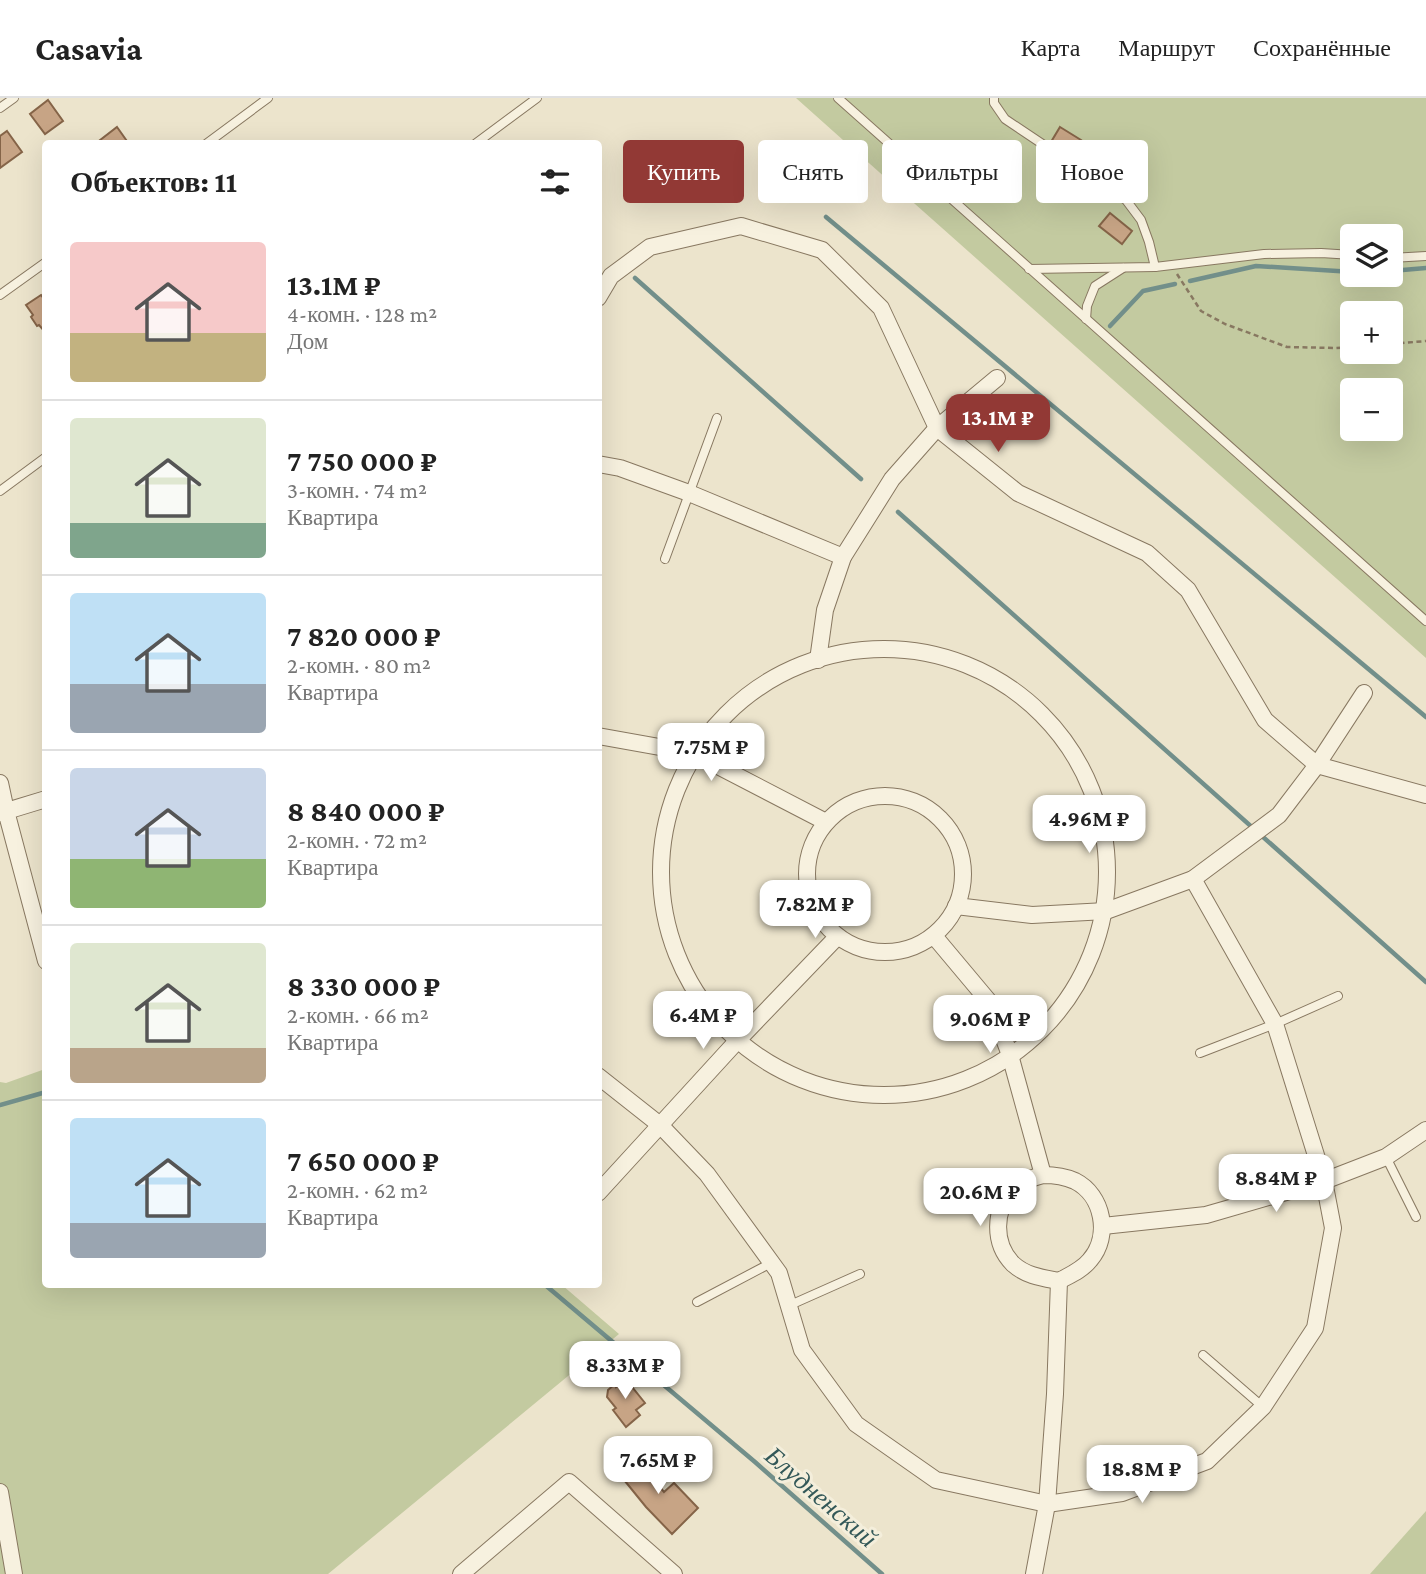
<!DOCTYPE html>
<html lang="ru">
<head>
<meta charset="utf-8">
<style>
	:root { --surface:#fff; --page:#f6f6f6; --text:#222; --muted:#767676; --line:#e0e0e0; --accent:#923935 }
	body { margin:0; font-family:"Crimson Pro",serif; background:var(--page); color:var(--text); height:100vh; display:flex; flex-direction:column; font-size:26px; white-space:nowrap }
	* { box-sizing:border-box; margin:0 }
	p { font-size:23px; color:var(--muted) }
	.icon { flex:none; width:38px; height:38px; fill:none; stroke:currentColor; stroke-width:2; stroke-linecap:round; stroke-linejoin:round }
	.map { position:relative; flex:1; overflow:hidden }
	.side { position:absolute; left:42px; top:42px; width:560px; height:1148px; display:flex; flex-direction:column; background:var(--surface); border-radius:7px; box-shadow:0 7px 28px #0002 }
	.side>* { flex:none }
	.banner { position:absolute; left:623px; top:42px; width:665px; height:63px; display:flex; gap:14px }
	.controls { position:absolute; left:1340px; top:126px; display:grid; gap:14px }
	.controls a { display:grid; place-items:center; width:63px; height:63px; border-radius:7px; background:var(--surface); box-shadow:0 7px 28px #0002; font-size:35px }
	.price { position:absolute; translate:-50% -60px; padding:0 16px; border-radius:14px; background:#fff; color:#222; font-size:23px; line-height:46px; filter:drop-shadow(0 2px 4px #0008) }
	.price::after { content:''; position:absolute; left:50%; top:42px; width:21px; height:16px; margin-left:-10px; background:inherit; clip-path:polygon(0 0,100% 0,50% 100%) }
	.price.active { background:var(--accent); color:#fff }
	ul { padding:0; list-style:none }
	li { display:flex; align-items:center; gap:21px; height:175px; padding:0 28px }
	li+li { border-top:2px solid var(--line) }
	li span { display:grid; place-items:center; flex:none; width:196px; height:140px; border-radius:7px; color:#555 }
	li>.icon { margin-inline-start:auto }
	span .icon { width:84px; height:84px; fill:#fffc; stroke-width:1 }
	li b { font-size:30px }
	h2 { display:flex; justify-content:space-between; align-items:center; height:84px; padding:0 28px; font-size:30px }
	.chip { padding:0 24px; border-radius:7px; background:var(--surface); box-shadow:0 7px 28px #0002; font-size:24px; line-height:63px }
	.chip.active { background:var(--accent); color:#fff }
	header { display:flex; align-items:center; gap:42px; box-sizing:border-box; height:98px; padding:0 35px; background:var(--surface); border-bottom:2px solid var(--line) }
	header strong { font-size:33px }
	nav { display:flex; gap:38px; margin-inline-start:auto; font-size:24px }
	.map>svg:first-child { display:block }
	.green { fill:#c3caa0; fill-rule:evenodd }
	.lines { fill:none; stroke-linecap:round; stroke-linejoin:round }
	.stream { stroke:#728f8a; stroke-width:4.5 }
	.building { fill:#c7a485; stroke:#856448; stroke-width:2 }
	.service-casing { stroke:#887861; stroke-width:10 }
	.minor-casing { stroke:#887861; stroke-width:18 }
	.path { stroke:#887861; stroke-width:2.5; stroke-dasharray:5 3.5; stroke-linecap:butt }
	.service { stroke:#f7f1df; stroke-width:8 }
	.minor { stroke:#f7f1df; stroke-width:16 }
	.labels { text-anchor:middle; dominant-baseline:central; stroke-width:6; stroke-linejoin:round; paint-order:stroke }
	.water-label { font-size:26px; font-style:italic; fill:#335858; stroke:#f4eedb }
</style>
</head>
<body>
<header>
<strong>Casavia</strong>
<nav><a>Карта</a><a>Маршрут</a><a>Сохранённые</a></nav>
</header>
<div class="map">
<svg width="1426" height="1476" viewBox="0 0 1426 1476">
	<rect width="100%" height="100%" fill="#ece4cc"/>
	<g class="green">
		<path d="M796,0H1426V560L843,42ZM1353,138H1391V177H1353ZM1353,215H1391V254H1353ZM1353,292H1391V331H1353Z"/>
		<polygon points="45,971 46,1186 562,1187 619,1236 328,1476 0,1476 0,984 6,985"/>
		<polygon points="1426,1413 1426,1476 1370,1476"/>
	</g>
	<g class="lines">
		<g class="stream">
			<polyline points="826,119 1426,619"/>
			<polyline points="1391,173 1426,170"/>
			<polyline points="635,180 861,381"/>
			<polyline points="1190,183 1256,168 1353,174"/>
			<polyline points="1110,228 1143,193 1175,186"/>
			<polyline points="898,414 1426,884"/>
			<polyline points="0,1007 46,994"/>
			<polyline points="544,1186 755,1364 882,1476"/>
		</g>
	</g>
	<g class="building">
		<polygon points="48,2 63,23 45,36 30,16"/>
		<polygon points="117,29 129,46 95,46"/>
		<polygon points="1060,29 1081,42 1071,58 1051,44"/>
		<polygon points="7,33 22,54 0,70 0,38"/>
		<polygon points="1110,115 1132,133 1122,146 1099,128"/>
		<polygon points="41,197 46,203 46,235 39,227 37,228 31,219 33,217 26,207"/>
		<polygon points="631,1277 633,1290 645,1305 636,1312 640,1317 626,1329 613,1312 616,1310 607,1299 608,1292 615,1286 616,1289"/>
		<polygon points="633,1357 664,1394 674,1385 698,1410 672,1436 646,1409 616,1372"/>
	</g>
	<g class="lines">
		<defs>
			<g id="service">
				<polyline points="838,0 1426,523"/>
				<polyline points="994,0 994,5 1005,21 1126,102 1141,122 1149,144 1155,169"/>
				<polyline points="0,10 14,0"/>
				<polyline points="206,46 268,0"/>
				<polyline points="475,46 537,0"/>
				<polyline points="1391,160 1426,158"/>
				<polyline points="1029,171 1155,169 1264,156 1321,155 1353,157"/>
				<polyline points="0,197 46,164"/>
				<polyline points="1086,221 1087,208 1095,188 1123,170"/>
				<polyline points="0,393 46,359"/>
				<polyline points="665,461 717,320"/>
				<polyline points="1200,955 1275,926 1338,898"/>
				<polyline points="1386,1059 1416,1119"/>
				<polyline points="697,1204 771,1165"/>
				<polyline points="788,1208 860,1176"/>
				<polyline points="1203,1257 1263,1309"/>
			</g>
			<g id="minor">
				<polyline points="598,200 611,178 650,149 741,128 822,152 881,210 937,330 1018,395 1147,455 1188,492 1265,622 1317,667 1426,697"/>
				<polyline points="598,366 620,370 689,395 843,459"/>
				<circle cx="884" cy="774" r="223"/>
				<polyline points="818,562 825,512 843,459 892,381 937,330 997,280"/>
				<polyline points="598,638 693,655 826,724"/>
				<polyline points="0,685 6,713 46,863"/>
				<circle cx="885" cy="776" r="78"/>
				<polyline points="0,715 46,701"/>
				<polyline points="956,808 1032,817 1106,813 1193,781 1279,717 1317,667 1364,595"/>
				<polyline points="934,838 991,906 1010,957 1043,1077"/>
				<polyline points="598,978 660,1027 707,1076 779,1175 802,1252 856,1326 936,1382 1047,1406 1122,1395 1207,1363 1263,1309 1315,1230 1333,1130 1324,1083 1275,926 1193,781"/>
				<path d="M1043,1077C1055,1077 1064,1078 1075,1083C1103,1097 1111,1138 1090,1162C1082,1172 1070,1177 1059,1183C1043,1180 1026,1178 1013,1166C993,1146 993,1111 1014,1091C1022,1083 1032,1080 1043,1077Z"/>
				<polyline points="598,1095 738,942 837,839"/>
				<polyline points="1103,1128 1206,1117 1324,1083 1386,1059 1426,1032"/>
				<polyline points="0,1394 14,1476"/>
				<polyline points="461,1476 569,1384 674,1476"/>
				<polyline points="1034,1476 1047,1406 1055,1296 1059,1183"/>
			</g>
		</defs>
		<use href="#service" class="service-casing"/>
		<use href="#minor" class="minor-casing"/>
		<g class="path">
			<polyline points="1177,176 1201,213 1225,226 1287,249 1336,250 1353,249"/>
			<polyline points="1391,246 1426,243"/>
		</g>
		<use href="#service" class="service"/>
		<use href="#minor" class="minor"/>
	</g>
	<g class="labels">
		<g class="water-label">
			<text transform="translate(821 1399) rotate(41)">Блудненский</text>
		</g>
	</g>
</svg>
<div class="controls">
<a><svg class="icon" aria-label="layers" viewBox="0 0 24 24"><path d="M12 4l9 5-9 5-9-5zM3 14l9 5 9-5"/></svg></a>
<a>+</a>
<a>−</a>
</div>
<b class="price active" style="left:998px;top:356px">13.1M ₽</b>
<b class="price" style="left:711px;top:685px">7.75M ₽</b>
<b class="price" style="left:1089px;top:757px">4.96M ₽</b>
<b class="price" style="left:815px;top:842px">7.82M ₽</b>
<b class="price" style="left:703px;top:953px">6.4M ₽</b>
<b class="price" style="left:990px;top:957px">9.06M ₽</b>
<b class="price" style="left:1276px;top:1116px">8.84M ₽</b>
<b class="price" style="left:980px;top:1130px">20.6M ₽</b>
<b class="price" style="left:625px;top:1303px">8.33M ₽</b>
<b class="price" style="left:658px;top:1398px">7.65M ₽</b>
<b class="price" style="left:1142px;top:1407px">18.8M ₽</b>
<div class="banner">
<a class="chip active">Купить</a>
<a class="chip">Снять</a>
<a class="chip">Фильтры</a>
<a class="chip">Новое</a>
</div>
<section class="side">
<h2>Объектов: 11<svg class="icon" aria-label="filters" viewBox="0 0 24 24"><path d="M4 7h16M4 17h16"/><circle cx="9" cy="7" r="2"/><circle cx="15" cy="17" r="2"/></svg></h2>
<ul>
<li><span style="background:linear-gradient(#f6c9c9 65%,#c2b280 0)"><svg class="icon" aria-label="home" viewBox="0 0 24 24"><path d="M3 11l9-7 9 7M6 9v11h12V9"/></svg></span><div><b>13.1M ₽</b><p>4-комн. · 128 m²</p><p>Дом</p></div></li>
<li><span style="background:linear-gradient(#dfe7d0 75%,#7fa58c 0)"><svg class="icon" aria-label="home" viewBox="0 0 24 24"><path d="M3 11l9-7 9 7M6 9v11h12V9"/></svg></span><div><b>7 750 000 ₽</b><p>3-комн. · 74 m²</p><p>Квартира</p></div></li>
<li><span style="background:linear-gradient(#bfe0f5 65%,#9aa5b1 0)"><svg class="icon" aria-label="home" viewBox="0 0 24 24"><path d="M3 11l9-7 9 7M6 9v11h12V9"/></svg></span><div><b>7 820 000 ₽</b><p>2-комн. · 80 m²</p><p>Квартира</p></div></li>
<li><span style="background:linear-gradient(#c9d6e8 65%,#8fb573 0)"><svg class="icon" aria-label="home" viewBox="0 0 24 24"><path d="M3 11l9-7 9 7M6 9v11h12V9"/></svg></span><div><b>8 840 000 ₽</b><p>2-комн. · 72 m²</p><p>Квартира</p></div></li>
<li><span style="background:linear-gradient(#dfe7d0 75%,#b9a48a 0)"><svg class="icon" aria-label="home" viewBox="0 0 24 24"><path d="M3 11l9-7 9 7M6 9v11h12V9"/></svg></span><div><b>8 330 000 ₽</b><p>2-комн. · 66 m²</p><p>Квартира</p></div></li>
<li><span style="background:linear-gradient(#bfe0f5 75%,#9aa5b1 0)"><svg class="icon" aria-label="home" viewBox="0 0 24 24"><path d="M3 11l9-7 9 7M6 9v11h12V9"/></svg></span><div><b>7 650 000 ₽</b><p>2-комн. · 62 m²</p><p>Квартира</p></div></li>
</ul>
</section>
</div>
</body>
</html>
